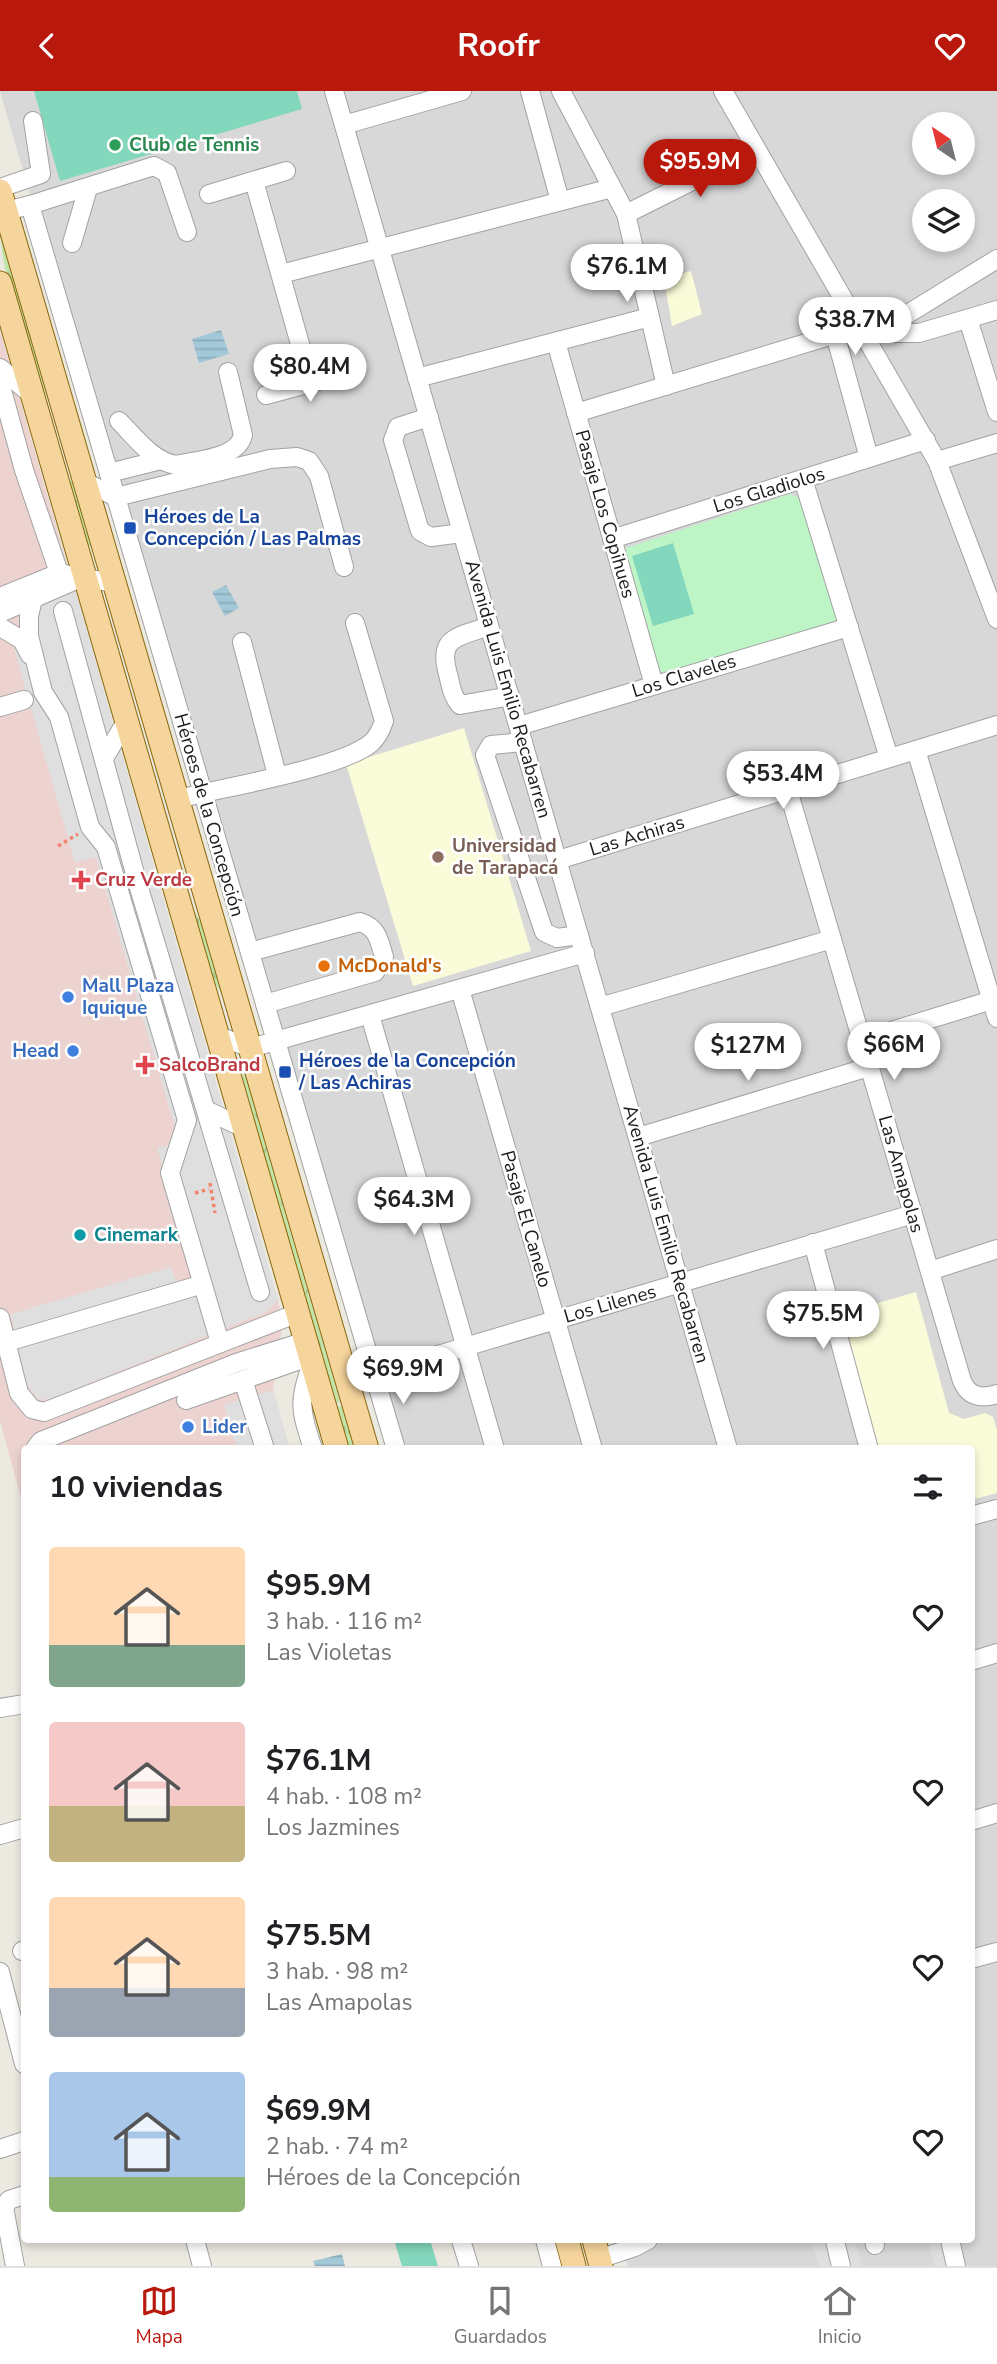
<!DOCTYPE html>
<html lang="es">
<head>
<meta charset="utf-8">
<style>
	:root { --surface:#fff; --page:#f6f6f6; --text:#202124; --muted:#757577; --line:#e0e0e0; --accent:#b9190c }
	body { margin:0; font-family:"Nunito Sans",sans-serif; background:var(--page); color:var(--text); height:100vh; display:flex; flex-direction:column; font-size:26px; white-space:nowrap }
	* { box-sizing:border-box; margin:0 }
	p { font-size:23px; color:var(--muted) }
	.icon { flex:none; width:38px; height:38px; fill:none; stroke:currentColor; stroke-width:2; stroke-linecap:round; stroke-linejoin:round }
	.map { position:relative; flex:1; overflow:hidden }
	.side { position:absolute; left:21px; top:1354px; width:954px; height:798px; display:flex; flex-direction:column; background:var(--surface); border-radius:7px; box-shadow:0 4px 10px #0003 }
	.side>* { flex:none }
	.needle { width:46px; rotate:325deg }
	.controls { position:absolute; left:912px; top:21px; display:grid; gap:14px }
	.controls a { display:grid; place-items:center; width:63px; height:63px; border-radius:50%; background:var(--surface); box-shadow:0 4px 10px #0003; font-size:35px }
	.price { position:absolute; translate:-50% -60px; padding:0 16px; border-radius:24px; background:#fff; color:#222; font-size:23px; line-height:46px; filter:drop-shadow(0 2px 4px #0008) }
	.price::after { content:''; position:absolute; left:50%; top:42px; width:21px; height:16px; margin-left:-10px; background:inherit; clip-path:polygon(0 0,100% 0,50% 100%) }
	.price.active { background:var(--accent); color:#fff }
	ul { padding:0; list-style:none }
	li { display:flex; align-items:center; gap:21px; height:175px; padding:0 28px }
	li span { display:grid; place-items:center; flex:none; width:196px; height:140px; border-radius:7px; color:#555 }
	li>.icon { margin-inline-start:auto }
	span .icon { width:84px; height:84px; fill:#fffc; stroke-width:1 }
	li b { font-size:30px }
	h2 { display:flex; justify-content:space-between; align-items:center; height:84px; padding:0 28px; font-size:30px }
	header { display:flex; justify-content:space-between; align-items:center; height:91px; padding:0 28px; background:var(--accent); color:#fff; font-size:32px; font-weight:700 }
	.dock { display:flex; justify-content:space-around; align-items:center; height:98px; border-top:2px solid var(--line); background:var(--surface); font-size:19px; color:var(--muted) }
	.dock a { display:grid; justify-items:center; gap:4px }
	.dock .active { color:var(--accent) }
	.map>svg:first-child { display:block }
	.residential { fill:#d9d8d8; fill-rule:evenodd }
	.commercial { fill:#ecd3d0 }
	.education { fill:#fafcd9 }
	.grass { fill:url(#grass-tufts) }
	.park { fill:#bef5c7 }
	.pitch { fill:#82d7bc }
	.parking { fill:#dfdfdf }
	.water { fill:url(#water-rules) }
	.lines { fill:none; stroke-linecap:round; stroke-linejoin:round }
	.minor-casing { stroke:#a2a2a2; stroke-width:20 }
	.major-casing { stroke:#886709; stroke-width:25 }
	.path { stroke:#f0846d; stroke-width:3.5; stroke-dasharray:3.5 3.5; stroke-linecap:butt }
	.minor { stroke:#fff; stroke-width:18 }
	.major { stroke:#f5d59c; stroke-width:23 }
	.leisure-dot { fill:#2e9e5b; stroke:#fff; stroke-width:2.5 }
	.transit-dot { fill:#1a4fb4; stroke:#fff; stroke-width:2.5 }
	.education-dot { fill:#8d6e63; stroke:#fff; stroke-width:2.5 }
	.health-dot { fill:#e0444e; stroke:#fff; stroke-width:2.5 }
	.food-dot { fill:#e8710a; stroke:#fff; stroke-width:2.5 }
	.shop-dot { fill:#3f7fe0; stroke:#fff; stroke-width:2.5 }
	.culture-dot { fill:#0f9aa8; stroke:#fff; stroke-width:2.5 }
	.labels { text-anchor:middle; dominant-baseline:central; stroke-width:5; stroke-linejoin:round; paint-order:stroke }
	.leisure-label { font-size:19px; font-weight:bold; fill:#27864d; stroke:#fff; text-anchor:start }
	.street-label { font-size:19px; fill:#1b1b1b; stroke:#fff }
	.transit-label { font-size:19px; font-weight:bold; fill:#164399; stroke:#fff; text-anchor:start }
	.education-label { font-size:19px; font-weight:bold; fill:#785e54; stroke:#fff; text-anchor:start }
	.health-label { font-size:19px; font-weight:bold; fill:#be3a42; stroke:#fff; text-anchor:start }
	.food-label { font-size:19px; font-weight:bold; fill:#c56008; stroke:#fff; text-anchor:start }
	.shop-label { font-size:19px; font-weight:bold; fill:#366cbe; stroke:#fff; text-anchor:start }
	.culture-label { font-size:19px; font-weight:bold; fill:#0d838f; stroke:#fff; text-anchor:start }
</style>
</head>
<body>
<header><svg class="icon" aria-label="back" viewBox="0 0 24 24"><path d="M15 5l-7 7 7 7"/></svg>Roofr<svg class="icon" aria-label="heart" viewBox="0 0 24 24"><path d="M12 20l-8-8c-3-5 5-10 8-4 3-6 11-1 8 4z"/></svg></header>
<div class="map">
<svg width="997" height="2175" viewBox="0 0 997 2175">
	<defs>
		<pattern id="grass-tufts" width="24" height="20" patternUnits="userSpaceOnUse" patternTransform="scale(1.75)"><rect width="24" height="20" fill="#c1e4a9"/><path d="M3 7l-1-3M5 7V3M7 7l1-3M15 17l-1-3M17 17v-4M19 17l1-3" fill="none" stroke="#a5c391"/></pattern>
		<pattern id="water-rules" width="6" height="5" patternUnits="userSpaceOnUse" patternTransform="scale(1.75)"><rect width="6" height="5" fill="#a3c8d7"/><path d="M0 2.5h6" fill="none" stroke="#8cabb8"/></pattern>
	</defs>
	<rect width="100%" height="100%" fill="#ece9e1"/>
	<path class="residential" d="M0,0H997V2175H628L621,2149H971V1358H392ZM924,33H962V72H924ZM924,110H962V149H924Z"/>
	<polygon class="commercial" points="0,239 278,1209 283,1230 273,1299 290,1358 24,1358 24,1418 0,1330"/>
	<g class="education">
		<polygon points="691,180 702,223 672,235 664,188"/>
		<polygon points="464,637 531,860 413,895 346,673"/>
		<polygon points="916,1201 949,1322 964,1328 985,1322 993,1326 997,1339 997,1402 971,1409 971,1358 874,1358 836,1224"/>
	</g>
	<g class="grass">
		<path d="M0,134L57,336C38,275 0,197 0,134Z"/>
		<polygon points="69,389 77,393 94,454 88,456"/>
		<polygon points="190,813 202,833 227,913 213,888"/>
		<polygon points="245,984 340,1311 336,1312 241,985"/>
		<polygon points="342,1315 354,1358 349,1358 337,1316"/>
	</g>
	<polygon class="park" points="790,403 802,408 839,530 830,537 666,585 656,576 623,458"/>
	<g class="pitch">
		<polygon points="34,0 297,0 302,18 60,90"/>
		<polygon points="673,452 694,523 653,535 632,465"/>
		<polygon points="394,2149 430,2149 438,2175 402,2175"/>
	</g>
	<g class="parking">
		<polygon points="76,501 278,1209 266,1221 47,1309 37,1307 27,1294 11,1223 171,1176 177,1193 195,1187 157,1057 167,1055 175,1037 96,766 75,772 13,554 35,546 37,515"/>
		<polygon points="273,1299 290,1358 237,1358 224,1314"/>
		<polygon points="811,2149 855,2149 862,2175 819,2175"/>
		<polygon points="928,2149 940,2149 947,2175 935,2175"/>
	</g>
	<g class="water">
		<polygon points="221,239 229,263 199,272 192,248"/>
		<polygon points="226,494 239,517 225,525 212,501"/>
		<polygon points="342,2163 345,2175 315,2175 313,2170"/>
	</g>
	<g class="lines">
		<defs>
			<g id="minor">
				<polyline points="334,0 728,1358"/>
				<polyline points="530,0 560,110"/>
				<polyline points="561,0 626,123 666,295"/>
				<polyline points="723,0 937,370 997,528"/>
				<polyline points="344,34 462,0"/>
				<polyline points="254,90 311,292"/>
				<polyline points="0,97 41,83 33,30"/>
				<polyline points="209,103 286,80"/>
				<polyline points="30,114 154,75 167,82 187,141"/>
				<polyline points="6,120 30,114 396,1358"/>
				<polyline points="626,123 756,58"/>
				<polyline points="72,152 88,97"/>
				<polyline points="281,183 612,97"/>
				<polyline points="968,228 997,321"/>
				<polyline points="877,242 919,242 997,219"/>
				<polyline points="835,243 869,367"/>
				<polyline points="867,248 997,168"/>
				<polyline points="556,251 654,594"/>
				<polyline points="0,277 32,304"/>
				<polyline points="417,287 650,226"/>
				<polyline points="0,292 24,379 59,482"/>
				<polyline points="266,304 344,283"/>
				<polyline points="576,322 859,236"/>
				<polyline points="429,326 398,336 393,349 420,440 431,446 462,442"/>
				<path d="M119,330C135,346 152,370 176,374C195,369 238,368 243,344L228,281"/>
				<polyline points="937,370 997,352"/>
				<polyline points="109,382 161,369"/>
				<polyline points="803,388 889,667"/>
				<polyline points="85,391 116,406 270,368 297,366 309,370 319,385 344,476"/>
				<polyline points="612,448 926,349"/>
				<polyline points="0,506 59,482 113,492"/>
				<polyline points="33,508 29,525 29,545 43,601 59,626 90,736 106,756 187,1029 170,1082 220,1252"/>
				<polyline points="63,520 137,790 260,1201"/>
				<polyline points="0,522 85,485"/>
				<path d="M489,535C459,546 437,545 448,583C451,595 452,605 460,614L510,605"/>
				<polyline points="0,536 22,549 30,564"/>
				<polyline points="242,551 277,684"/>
				<polyline points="0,616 24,609"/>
				<polyline points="519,635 849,536"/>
				<polyline points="523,651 491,654 485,664 544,841 557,847 579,844"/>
				<polyline points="916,659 997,927"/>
				<polyline points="104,667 126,631"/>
				<path d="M788,699L962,1290C969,1306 981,1308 997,1303"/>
				<path d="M179,708C223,696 340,678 371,652C378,646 381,639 384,630L355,532"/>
				<polyline points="558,769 997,634"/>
				<path d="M250,861L360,831C378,837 379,849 384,866L375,881L265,913"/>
				<polyline points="460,898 593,1358"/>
				<polyline points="600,916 832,848"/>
				<polyline points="370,924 495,1358"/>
				<polyline points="218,945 251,957 585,862"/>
				<polyline points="862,949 992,909"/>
				<polyline points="206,1019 244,1037"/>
				<polyline points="638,1046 869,976"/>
				<polyline points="813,1152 869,1358"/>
				<polyline points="930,1180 997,1158"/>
				<polyline points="0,1227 19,1302 32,1318 44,1321 298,1222"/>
				<polyline points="7,1251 193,1196"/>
				<path d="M312,1272C298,1313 300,1317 313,1358"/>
				<polyline points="243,1289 265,1358"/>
				<polyline points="347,1291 913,1123"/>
				<polyline points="186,1309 311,1265"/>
				<polyline points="35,1358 41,1350 236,1272 306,1250"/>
				<polyline points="971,1425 997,1418"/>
				<polyline points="971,1570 997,1562"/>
				<polyline points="0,1617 24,1613"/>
				<polyline points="971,1730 997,1722"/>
				<polyline points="0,1744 24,1737"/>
				<polyline points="22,1860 24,1859"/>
				<polyline points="971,1868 997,1861"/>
				<polyline points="0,1881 24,1973"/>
				<polyline points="0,2058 24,2050"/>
				<polyline points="195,2149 202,2175"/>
				<polyline points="461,2149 469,2175"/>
				<polyline points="545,2149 552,2175"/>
				<polyline points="874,2149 875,2154"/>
				<polyline points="950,2149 956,2175"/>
				<polyline points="835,2150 841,2175"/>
				<polyline points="599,2168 635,2156 648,2149"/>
				<polyline points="15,2175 4,2116 9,2109 24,2104"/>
			</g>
			<g id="major">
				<polyline points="0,100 367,1358"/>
				<polyline points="0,192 337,1358"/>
				<polyline points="567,2149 574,2175"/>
				<polyline points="594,2149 601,2175"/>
			</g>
		</defs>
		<use href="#minor" class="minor-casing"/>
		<use href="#major" class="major-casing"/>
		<g class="path">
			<polyline points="58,755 78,743"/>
			<polyline points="210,1092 215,1122"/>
			<polyline points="195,1102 209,1098"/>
		</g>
		<use href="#minor" class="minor"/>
		<use href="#major" class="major"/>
	</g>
	<circle class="leisure-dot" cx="115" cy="54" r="7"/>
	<g class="transit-dot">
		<rect x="123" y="430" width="14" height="14" rx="3.5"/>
		<rect x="278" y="974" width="14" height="14" rx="3.5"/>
	</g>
	<circle class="education-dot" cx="438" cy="766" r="7"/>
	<g class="health-dot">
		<path d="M77.5 778.5h7v7h7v7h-7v7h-7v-7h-7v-7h7z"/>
		<path d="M141.5 963.5h7v7h7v7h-7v7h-7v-7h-7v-7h7z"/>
	</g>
	<circle class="food-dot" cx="324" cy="875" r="7"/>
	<g class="shop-dot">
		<circle cx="68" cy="906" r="7"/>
		<circle cx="73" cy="960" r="7"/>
		<circle cx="188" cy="1336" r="7"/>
	</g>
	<circle class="culture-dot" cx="80" cy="1144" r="7"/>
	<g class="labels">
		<g class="leisure-label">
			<text x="129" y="54">Club de Tennis</text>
		</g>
		<g class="street-label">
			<text transform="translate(769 399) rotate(-17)">Los Gladiolos</text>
			<text transform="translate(605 423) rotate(74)">Pasaje Los Copihues</text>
			<text transform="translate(684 585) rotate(-17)">Los Claveles</text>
			<text transform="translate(508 598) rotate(74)">Avenida Luis Emilio Recabarren</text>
			<text transform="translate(209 724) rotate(74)">Héroes de la Concepción</text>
			<text transform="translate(637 745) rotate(-17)">Las Achiras</text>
			<text transform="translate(901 1083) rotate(74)">Las Amapolas</text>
			<text transform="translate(526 1128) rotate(74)">Pasaje El Canelo</text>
			<text transform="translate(666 1143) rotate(74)">Avenida Luis Emilio Recabarren</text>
			<text transform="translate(610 1213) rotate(-16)">Los Lilenes</text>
		</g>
		<g class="transit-label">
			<text x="144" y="426">Héroes de La<tspan x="144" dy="22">Concepción / Las Palmas</tspan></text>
			<text x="299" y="970">Héroes de la Concepción<tspan x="299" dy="22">/ Las Achiras</tspan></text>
		</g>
		<g class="education-label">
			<text x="452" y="755">Universidad<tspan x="452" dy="22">de Tarapacá</tspan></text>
		</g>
		<g class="health-label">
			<text x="95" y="789">Cruz Verde</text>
			<text x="159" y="974">SalcoBrand</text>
		</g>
		<g class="food-label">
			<text x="338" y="875">McDonald's</text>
		</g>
		<g class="shop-label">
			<text x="82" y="895">Mall Plaza<tspan x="82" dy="22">Iquique</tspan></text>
			<text x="59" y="960" text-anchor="end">Head</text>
			<text x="202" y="1336">Lider</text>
		</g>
		<g class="culture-label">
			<text x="94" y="1144">Cinemark</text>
		</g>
	</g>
</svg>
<div class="controls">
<a><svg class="needle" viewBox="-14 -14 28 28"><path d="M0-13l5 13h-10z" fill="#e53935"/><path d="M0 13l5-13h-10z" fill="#757577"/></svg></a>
<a><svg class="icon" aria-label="layers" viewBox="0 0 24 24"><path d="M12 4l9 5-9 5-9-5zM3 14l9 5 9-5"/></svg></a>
</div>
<b class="price active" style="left:700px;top:108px">$95.9M</b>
<b class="price" style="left:627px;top:213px">$76.1M</b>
<b class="price" style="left:855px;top:266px">$38.7M</b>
<b class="price" style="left:310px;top:313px">$80.4M</b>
<b class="price" style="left:783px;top:720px">$53.4M</b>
<b class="price" style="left:894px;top:991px">$66M</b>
<b class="price" style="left:748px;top:992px">$127M</b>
<b class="price" style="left:414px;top:1146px">$64.3M</b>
<b class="price" style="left:823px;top:1260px">$75.5M</b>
<b class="price" style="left:403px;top:1315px">$69.9M</b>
<section class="side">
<h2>10 viviendas<svg class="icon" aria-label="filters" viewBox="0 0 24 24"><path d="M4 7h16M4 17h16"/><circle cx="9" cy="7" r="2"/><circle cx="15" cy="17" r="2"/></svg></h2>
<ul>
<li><span style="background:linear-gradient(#ffd9b3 70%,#7fa58c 0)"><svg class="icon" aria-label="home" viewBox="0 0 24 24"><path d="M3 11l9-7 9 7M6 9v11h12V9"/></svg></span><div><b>$95.9M</b><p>3 hab. · 116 m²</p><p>Las Violetas</p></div><svg class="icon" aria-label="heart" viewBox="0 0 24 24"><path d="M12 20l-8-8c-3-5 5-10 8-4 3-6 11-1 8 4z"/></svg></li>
<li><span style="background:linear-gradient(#f6c9c9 60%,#c2b280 0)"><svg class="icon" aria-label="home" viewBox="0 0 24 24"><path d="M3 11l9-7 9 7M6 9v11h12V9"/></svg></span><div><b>$76.1M</b><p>4 hab. · 108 m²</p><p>Los Jazmines</p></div><svg class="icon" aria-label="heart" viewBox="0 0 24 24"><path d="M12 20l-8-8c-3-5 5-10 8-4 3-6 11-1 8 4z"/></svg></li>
<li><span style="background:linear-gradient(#ffd9b3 65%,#9aa5b1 0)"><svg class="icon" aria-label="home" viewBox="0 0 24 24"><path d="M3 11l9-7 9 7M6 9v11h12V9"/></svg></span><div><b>$75.5M</b><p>3 hab. · 98 m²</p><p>Las Amapolas</p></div><svg class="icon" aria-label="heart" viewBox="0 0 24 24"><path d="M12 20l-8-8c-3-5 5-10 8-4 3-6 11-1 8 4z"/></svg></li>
<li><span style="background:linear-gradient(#a9c7e8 75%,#8fb573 0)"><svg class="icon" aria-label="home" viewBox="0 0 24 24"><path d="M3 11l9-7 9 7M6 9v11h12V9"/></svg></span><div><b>$69.9M</b><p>2 hab. · 74 m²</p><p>Héroes de la Concepción</p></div><svg class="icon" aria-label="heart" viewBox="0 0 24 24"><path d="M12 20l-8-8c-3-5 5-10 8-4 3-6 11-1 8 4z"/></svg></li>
</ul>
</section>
</div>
<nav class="dock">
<a class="active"><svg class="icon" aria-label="map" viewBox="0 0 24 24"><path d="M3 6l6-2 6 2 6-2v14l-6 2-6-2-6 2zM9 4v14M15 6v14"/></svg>Mapa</a>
<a><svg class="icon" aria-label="saved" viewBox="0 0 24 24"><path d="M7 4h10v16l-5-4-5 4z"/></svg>Guardados</a>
<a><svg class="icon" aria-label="home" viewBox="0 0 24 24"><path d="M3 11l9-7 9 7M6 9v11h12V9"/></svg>Inicio</a>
</nav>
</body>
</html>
